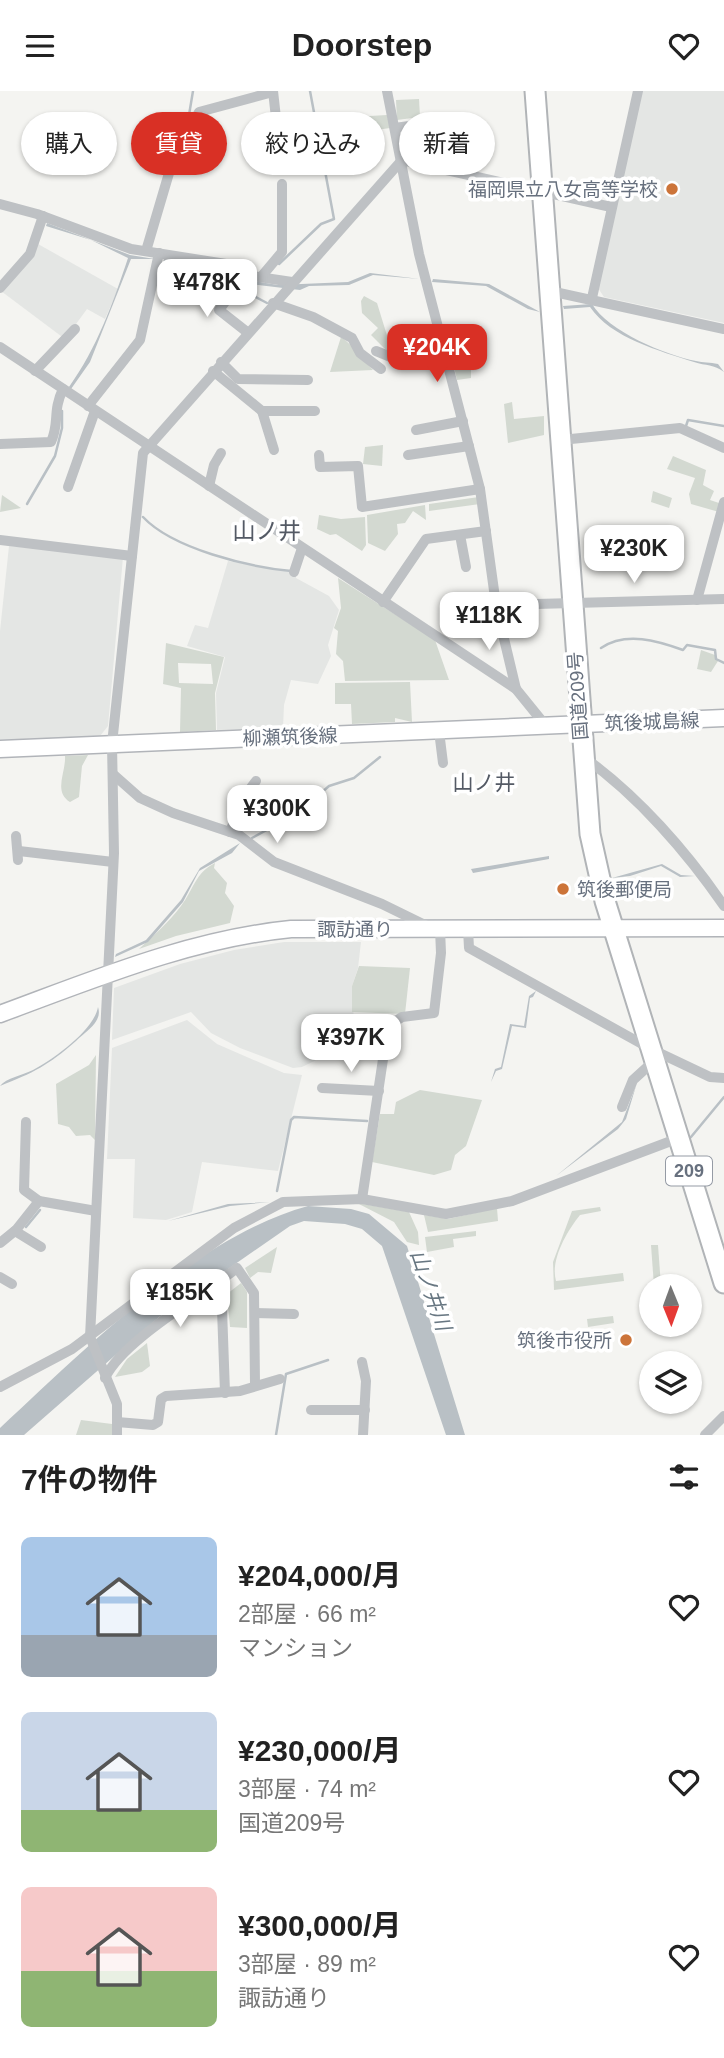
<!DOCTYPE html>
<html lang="ja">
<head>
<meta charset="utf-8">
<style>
	:root { --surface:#fff; --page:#f2f2f2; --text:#222; --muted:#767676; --accent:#d93025 }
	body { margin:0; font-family:Arial,"Noto Sans JP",sans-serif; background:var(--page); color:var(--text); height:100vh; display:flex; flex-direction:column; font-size:26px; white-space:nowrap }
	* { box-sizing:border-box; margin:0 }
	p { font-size:23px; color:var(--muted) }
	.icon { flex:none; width:38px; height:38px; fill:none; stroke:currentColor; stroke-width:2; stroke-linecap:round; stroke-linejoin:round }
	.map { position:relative; height:1344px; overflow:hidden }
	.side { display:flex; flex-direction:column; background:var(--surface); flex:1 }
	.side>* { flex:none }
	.hud { position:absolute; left:21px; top:21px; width:682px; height:63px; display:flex; gap:14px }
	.needle { width:46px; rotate:179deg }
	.buttons { position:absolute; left:639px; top:1183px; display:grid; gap:14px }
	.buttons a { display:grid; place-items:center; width:63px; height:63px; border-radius:50%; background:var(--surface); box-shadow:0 2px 5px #0004; font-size:35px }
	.price { position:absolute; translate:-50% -60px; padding:0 16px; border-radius:14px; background:#fff; color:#222; font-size:23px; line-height:46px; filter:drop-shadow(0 2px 4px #0008) }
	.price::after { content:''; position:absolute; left:50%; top:42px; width:21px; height:16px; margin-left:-10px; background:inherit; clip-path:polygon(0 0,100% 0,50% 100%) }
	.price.selected { background:var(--accent); color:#fff }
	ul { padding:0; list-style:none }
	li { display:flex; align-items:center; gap:21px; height:175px; padding:0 21px }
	li span { display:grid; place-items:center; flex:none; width:196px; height:140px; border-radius:10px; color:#555 }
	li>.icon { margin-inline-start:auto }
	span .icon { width:84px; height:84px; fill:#fffc; stroke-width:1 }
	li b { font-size:30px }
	h2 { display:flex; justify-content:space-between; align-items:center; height:84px; padding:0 21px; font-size:30px }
	.pill { padding:0 24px; border-radius:32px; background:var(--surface); box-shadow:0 2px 5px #0004; font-size:24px; line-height:63px }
	.pill.selected { background:var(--accent); color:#fff }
	header { display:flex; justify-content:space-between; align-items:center; height:91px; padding:0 21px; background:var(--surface); font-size:32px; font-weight:700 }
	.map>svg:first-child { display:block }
	.built { fill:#e4e6e4 }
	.green { fill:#d3d9d1; fill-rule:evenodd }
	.water { fill:#b9c0c5 }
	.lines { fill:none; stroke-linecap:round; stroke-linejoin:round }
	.stream { stroke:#b9c0c5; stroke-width:2.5 }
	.secondary-casing { stroke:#b1b4b9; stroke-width:19 }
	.highway-casing { stroke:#b1b4b7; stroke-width:23 }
	.street { stroke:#bec1c4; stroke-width:10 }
	.secondary { stroke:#fff; stroke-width:16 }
	.highway { stroke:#fff; stroke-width:19 }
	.poi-dot { fill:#cc7439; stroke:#fff; stroke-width:2.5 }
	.labels { text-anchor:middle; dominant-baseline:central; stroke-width:7; stroke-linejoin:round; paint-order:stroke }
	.shield { fill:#fff; stroke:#959ba5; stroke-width:2 }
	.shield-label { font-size:18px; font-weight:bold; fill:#67707e }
	.poi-label { font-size:19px; fill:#67707e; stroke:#fff; text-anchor:end }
	.street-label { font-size:19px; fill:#67707e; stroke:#fff }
	.neighbourhood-label { font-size:21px; fill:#545a65; stroke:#fff }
	.water-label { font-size:21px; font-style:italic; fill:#687782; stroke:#fff }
	.quarter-label { font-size:23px; fill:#545a65; stroke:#fff }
</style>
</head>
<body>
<header><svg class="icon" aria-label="menu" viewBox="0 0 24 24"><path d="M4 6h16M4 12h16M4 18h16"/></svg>Doorstep<svg class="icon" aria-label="heart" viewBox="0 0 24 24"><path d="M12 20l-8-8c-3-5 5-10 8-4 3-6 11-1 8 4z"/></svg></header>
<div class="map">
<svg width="724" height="1344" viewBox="0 0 724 1344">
	<rect width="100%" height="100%" fill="#f4f4f1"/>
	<g class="built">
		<polygon points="642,0 724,0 724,232 604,206 598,197"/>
		<polygon points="38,153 118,198 105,228 87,218 65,248 1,200"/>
		<polygon points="9,455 123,466 108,635 100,645 0,649 0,540"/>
		<polygon points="228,470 296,482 296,487 329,505 339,519 328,554 331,565 318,593 291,589 284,614 283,637 217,639 216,602 225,566 187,555 195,534 208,537"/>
		<polygon points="284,851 361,851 358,877 352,895 355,950 302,976 293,977 240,957 211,942 191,921 112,949 114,897 180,873 234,859"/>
		<polygon points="187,929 217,953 284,982 302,984 278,1080 202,1071 192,1121 166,1129 133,1127 135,1068 107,1068 112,957"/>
	</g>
	<g class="green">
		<polygon points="419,8 420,26 397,29 396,9"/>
		<polygon points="387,24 390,37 344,44 345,58 339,59 340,67 325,67 317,28"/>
		<polygon points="364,205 377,212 389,251 434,250 436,256 406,267 388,261 371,244 378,237 362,222 361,210"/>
		<path d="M341,246C354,255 362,268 373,279L330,281Z"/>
		<polygon points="471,275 471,287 457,289 454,276"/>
		<polygon points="512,311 514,328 544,325 544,344 508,352 504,313"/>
		<polygon points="383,354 382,375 363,373 365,356"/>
		<polygon points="673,365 706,379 703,394 714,400 710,409 722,413 719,421 691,413 689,403 695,387 667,378"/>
		<polygon points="653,400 672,407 669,417 651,411"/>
		<polygon points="2,404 21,417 0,421"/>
		<polygon points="479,406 480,413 429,420 429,413"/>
		<polygon points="425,414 426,429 413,420 405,432 397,433 398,443 385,460 368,452 367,424"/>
		<polygon points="319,424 341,428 365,426 366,454 362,460 336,443 330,444 317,438"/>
		<polygon points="338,487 435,549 449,589 345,590 343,570 336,563 338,540 334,537 341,517"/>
		<path d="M166,552L224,566L215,602L216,639L180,641L181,597L163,593ZM178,572L211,573L213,593L179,592Z"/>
		<polygon points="701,559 715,564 718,570 711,581 697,578"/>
		<polygon points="410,591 412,631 395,627 395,631 352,633 351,613 335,613 335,592"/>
		<path d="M88,664L82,675L79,706L70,711C53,700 66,682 65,665Z"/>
		<path d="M215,772L214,777L227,792L225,802L234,815L230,832L176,845L139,858C153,845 169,831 181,815C194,798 195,782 215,772Z"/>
		<polygon points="359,875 410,877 405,923 352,921 352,895"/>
		<polygon points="96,964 95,1049 90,1044 76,1045 69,1036 58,1033 56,993 89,974"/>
		<polygon points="420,999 482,1009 466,1055 455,1064 451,1079 434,1084 372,1071 380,1023 394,1023 396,1011"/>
		<polygon points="357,1112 409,1121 418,1141 419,1154 407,1151 394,1131"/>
		<path d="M600,1116L601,1120L580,1124C567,1140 550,1169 556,1190L623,1182L624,1190L554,1199L553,1171L572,1120Z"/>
		<polygon points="497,1117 498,1130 428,1141 424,1124 448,1128"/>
		<polygon points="476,1140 476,1145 453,1148 454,1156 427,1161 425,1146"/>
		<polygon points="651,1154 658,1154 661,1195 654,1195"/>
		<polygon points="277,1156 271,1182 258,1181 250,1187 245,1177"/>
		<polygon points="241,1192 247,1201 247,1237 230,1236 227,1203"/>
		<polygon points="613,1225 614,1232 588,1236 587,1228"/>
		<polygon points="147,1252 150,1275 142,1281 115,1286 127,1268"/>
		<polygon points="81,1329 112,1333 112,1344 76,1344"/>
	</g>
	<g class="water">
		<path d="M47,132L130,164L155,168H131L90,271L71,298L69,296C97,257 113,212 128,167L91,149L46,135Z"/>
		<polygon points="164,168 209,175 248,189 278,194 348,191 370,182 420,188 373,184 349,194 309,195 300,199 249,193 230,183 163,172"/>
		<polygon points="433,188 489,193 540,221 528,218 486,195 432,191"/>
		<path d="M592,213C608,240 665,264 696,270C703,272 710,271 718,273L724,281C714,273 706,275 694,271C660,260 611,247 590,216L564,218L563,215Z"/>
		<polygon points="240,752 232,762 199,780 183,811 148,851 115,866 116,863 146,849 181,809 200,777"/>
		<polygon points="549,765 549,768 473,782 471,778"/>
		<polygon points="662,773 681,784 695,785 680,786 661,775 630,785 612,787"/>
		<polygon points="536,900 533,906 530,907 526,937 512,935 502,978 496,980 491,991 495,978 501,976 510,933 524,935 529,905"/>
		<path d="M98,916C103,931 86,940 76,950C49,974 33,982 0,995C6,987 23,984 33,979C54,968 94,939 98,916Z"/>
		<polygon points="636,995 626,1028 618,1038 556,1085 622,1031"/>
		<polygon points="270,1111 230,1115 168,1130 228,1113"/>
		<path d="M308,1115L351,1118L369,1123L407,1155L465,1344H446L382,1155L362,1138L345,1133L304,1130L290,1135L159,1226L24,1344H0V1337C83,1260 197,1145 308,1115Z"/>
	</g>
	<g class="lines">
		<g class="stream">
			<polyline points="160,66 165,74 163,82"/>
			<polyline points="155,69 181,43 189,24 193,0"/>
			<polyline points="279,173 321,133 334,128 310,0"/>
			<polyline points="247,190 252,204 267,212"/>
			<polyline points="686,335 688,329 724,335"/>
			<polyline points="27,413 55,365 62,337 62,320"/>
			<path d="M143,426C173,458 249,476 291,480"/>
			<path d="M601,557C626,540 658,550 683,559L687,554L715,559L716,568L724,572"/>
			<polyline points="252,747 298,722 329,695 354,687 380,666"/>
			<polyline points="691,1046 724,1006"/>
			<polyline points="277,1100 291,1029 294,1026 367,1030"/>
			<polyline points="26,1136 40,1119"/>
			<polyline points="276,1344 286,1283 328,1269"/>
		</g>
		<defs>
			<g id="secondary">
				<polyline points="0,658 724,627"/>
				<path d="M0,923C95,888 190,848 291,838L724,837"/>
			</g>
			<polyline id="highway" points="535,0 590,743 605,810 724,1192"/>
		</defs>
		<use href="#secondary" class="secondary-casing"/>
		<use href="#highway" class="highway-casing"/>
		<g class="street">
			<polyline points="273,0 277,36"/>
			<polyline points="387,0 419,163 480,398 496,514 516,598"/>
			<polyline points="395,37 423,33"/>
			<polyline points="402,69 611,116"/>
			<polyline points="0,113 37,123 131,158 226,173 252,185 292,191"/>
			<polyline points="146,160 172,72 199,21 273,1"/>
			<polyline points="261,186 282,161 282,93"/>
			<polyline points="0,197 30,163 43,125"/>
			<polyline points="550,200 724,238"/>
			<polyline points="231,203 219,219 247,241"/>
			<polyline points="592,207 638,0"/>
			<polyline points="273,212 313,226 352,247 360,262 381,278"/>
			<polyline points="0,256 516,598 546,635"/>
			<polyline points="376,260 403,271 443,254"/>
			<polyline points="221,271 238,288 308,289"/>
			<polyline points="35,280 75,238"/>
			<polyline points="213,280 262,320 315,320"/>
			<polyline points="88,315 140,249 159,162"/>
			<polyline points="262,320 274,359"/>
			<polyline points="416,339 463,330"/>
			<polyline points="561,349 680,337 724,357"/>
			<path d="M0,353L51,351C60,331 52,321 63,298"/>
			<polyline points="319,364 320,376 358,375 362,416 480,398"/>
			<polyline points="408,364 469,355"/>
			<polyline points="209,395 214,374 221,362"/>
			<polyline points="68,396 95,320"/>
			<polyline points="460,444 466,476"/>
			<polyline points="0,449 132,465"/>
			<polyline points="294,481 302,457"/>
			<polyline points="697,509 724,411"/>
			<polyline points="383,511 426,448 486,440"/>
			<polyline points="496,514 724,508"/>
			<polyline points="439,640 443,672"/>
			<path d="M585,667C638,705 687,761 724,815"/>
			<polyline points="114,684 140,707 173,722 239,744 274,771 382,813 429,836"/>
			<polyline points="230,741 243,707 256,690"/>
			<polyline points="16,745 18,769"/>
			<polyline points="19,760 113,771"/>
			<polyline points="468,838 469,857 651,958 710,986 724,987"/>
			<polyline points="322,997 379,1000"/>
			<polyline points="622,1016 633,989 655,969"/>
			<polyline points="26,1031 24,1099 39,1110"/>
			<polyline points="362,1108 388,935 402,926 434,922 441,862 440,838"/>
			<polyline points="15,1140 41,1156"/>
			<polyline points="0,1152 16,1139 39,1110 96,1120"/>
			<polyline points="0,1186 12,1193"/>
			<polyline points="221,1190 225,1302"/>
			<polyline points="255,1222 294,1223"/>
			<polyline points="362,1271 366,1290 363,1344"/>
			<path d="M105,1287C123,1249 203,1204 237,1177L254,1202L255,1294"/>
			<polyline points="0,1296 72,1258 234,1137 283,1111 362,1108 446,1123 512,1110 679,1047"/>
			<polyline points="311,1319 365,1319"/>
			<polyline points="117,1331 153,1334 158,1331 161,1308 166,1305 240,1300 280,1288"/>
			<polyline points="117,1344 117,1313 90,1246 114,762 112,653 143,362 402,69"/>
			<polyline points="705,1344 724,1325"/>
		</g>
		<use href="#secondary" class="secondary"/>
		<use href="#highway" class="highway"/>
	</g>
	<g class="poi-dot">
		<circle cx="672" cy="98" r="7"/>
		<circle cx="563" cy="798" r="7"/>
		<circle cx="626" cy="1249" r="7"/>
	</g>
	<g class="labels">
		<rect class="shield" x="666" y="1065.5" width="46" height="29" rx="5"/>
		<g class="shield-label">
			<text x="689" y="1080">209</text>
		</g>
		<g class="poi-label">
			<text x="658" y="98">福岡県立八女高等学校</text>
			<text x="577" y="798" text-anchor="start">筑後郵便局</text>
			<text x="612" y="1249">筑後市役所</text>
		</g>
		<g class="street-label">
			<text transform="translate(578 605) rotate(-94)">国道209号</text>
			<text transform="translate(652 631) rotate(-2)">筑後城島線</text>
			<text transform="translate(290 646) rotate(-2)">柳瀬筑後線</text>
			<text x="355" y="838">諏訪通り</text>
		</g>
		<g class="neighbourhood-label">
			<text x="484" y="691">山ノ井</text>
		</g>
		<g class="water-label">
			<text transform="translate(431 1199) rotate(71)">山ノ井川</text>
		</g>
		<g class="quarter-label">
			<text x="267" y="440">山ノ井</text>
		</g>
	</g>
</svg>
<div class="buttons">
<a><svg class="needle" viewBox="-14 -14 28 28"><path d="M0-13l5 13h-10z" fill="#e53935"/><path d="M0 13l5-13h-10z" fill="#767676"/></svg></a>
<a><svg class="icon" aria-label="layers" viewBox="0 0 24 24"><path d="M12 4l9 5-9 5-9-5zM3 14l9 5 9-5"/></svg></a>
</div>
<b class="price" style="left:207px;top:228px">¥478K</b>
<b class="price selected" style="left:437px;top:293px">¥204K</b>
<b class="price" style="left:634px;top:494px">¥230K</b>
<b class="price" style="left:489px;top:561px">¥118K</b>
<b class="price" style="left:277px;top:754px">¥300K</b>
<b class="price" style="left:351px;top:983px">¥397K</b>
<b class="price" style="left:180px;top:1238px">¥185K</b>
<div class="hud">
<a class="pill">購入</a>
<a class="pill selected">賃貸</a>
<a class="pill">絞り込み</a>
<a class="pill">新着</a>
</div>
</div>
<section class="side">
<h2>7件の物件<svg class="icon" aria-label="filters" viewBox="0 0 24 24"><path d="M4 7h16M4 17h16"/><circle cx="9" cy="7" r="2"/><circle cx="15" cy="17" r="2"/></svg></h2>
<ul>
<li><span style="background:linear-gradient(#a9c7e8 70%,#9aa5b1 0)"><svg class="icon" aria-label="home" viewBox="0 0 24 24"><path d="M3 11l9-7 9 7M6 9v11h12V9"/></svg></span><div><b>¥204,000/月</b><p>2部屋 · 66 m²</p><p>マンション</p></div><svg class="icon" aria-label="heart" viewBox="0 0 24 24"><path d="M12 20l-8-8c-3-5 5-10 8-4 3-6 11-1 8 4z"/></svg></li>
<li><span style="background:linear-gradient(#c9d6e8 70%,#8fb573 0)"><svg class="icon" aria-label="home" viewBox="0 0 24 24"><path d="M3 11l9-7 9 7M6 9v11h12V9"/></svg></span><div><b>¥230,000/月</b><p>3部屋 · 74 m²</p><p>国道209号</p></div><svg class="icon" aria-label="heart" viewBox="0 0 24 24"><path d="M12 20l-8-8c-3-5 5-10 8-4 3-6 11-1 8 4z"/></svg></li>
<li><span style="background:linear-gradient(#f6c9c9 60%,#8fb573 0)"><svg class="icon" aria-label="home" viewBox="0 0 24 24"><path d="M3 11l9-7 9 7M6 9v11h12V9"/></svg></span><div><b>¥300,000/月</b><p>3部屋 · 89 m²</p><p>諏訪通り</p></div><svg class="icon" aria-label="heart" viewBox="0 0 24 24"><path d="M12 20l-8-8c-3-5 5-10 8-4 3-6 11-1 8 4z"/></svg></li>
</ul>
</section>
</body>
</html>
